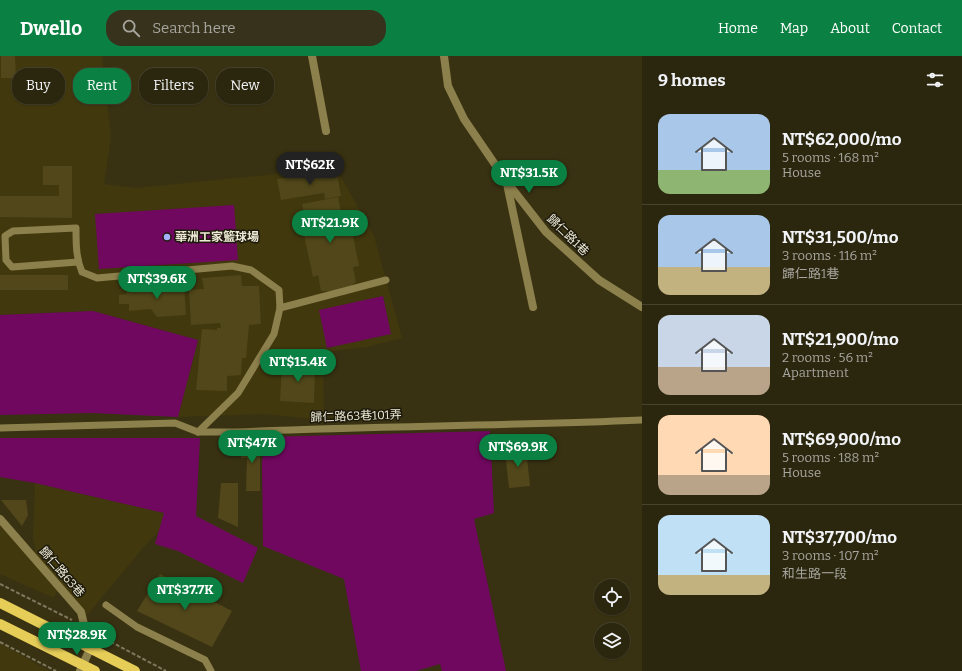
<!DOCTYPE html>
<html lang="en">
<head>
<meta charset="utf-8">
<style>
	:root { --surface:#2b260e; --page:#37321c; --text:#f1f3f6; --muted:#a6a59e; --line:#47432e; --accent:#0b8043 }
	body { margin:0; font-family:Bitter,"Noto Sans TC",serif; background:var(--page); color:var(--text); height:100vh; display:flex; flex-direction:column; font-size:15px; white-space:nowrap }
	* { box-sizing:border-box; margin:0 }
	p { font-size:13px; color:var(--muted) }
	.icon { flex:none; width:22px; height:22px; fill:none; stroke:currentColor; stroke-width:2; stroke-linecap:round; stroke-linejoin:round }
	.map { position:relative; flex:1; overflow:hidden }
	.drawer { display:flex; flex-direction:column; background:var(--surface); width:320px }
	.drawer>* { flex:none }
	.guide { position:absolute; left:12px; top:12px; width:380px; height:36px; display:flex; gap:8px }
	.buttons { position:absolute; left:594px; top:523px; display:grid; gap:8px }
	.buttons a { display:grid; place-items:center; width:36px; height:36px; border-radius:50%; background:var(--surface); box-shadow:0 1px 3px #0004,0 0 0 1px var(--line); font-size:20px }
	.price { position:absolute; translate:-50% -34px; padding:0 9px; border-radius:14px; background:var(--accent); color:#fff; font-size:13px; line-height:26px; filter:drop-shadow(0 1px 2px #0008) }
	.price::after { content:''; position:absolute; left:50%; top:24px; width:12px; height:9px; margin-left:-6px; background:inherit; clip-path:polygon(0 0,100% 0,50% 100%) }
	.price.current { background:#222; color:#fff }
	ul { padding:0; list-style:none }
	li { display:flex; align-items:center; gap:12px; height:100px; padding:0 16px }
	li+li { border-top:1px solid var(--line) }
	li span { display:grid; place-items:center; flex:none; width:112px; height:80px; border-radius:12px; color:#555 }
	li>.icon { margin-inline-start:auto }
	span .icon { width:48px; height:48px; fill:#fffc; stroke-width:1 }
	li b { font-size:17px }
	h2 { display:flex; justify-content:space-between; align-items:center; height:48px; padding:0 16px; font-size:17px }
	.pill { padding:0 14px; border-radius:16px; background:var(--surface); box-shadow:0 1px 3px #0004,0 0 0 1px var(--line); font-size:14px; line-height:36px }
	.pill.current { background:var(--accent); color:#fff }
	header { display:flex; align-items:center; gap:24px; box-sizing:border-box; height:56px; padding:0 20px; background:var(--accent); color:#fff }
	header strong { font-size:19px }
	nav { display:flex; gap:22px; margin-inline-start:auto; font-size:14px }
	.search { width:280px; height:36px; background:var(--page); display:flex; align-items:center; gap:10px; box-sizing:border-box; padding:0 14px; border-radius:16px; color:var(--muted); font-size:15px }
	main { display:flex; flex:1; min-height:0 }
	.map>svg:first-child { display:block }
	.built { fill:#41380e }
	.green { fill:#70085f }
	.building { fill:#51471a }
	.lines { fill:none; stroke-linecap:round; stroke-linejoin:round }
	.path { stroke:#7e795e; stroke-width:2; stroke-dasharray:4 2; stroke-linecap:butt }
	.lane { stroke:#8c804c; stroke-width:7 }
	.street { stroke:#8c804c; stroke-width:8 }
	.primary { stroke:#e6cd58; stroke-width:10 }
	.poi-dot { fill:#a6b1fc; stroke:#1d1a0c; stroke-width:1.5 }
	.labels { text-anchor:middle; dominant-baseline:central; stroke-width:3; stroke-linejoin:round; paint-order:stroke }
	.street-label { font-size:12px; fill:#efebd8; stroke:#1d1a0c }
	.poi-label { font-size:12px; font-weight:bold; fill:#efebd8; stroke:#1d1a0c; text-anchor:start }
</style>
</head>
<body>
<header>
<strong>Dwello</strong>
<div class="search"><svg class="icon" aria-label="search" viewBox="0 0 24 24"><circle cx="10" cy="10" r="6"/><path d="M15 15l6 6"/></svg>Search here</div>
<nav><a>Home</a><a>Map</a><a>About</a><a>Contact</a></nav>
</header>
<main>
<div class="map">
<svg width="642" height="615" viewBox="0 0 642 615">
	<rect width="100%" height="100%" fill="#393212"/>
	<g class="built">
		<polygon points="0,0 102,0 111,81 104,128 136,132 336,112 374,180 402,282 366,291 323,296 324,364 264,358 178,361 198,284 93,255 0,259"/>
		<polygon points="35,427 165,457 160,474 142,493 87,559 36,501 33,480"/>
		<polygon points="0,465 58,533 54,542 0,518"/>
		<polygon points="0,587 40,610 50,615 0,615"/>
	</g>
	<g class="green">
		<polygon points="234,149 238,204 99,213 95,158"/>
		<polygon points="383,240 391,278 327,292 319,254"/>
		<polygon points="93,255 198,284 178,361 91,357 0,359 0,259"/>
		<polygon points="490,375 494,457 474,463 506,615 442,615 440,608 416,615 361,615 344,523 263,490 262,407 265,381"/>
		<polygon points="0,382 200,382 196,460 258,492 243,527 178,495 155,488 164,457 35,427 0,421"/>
	</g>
	<g class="building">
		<polygon points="1,0 15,0 16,22 1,22"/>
		<polygon points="43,110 72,110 72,162 0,161 0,140 59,140 59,129 43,129"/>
		<polygon points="333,115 334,118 337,117 341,140 325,143 324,137 281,144 277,123"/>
		<polygon points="338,141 341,156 348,154 359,210 353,211 356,226 351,230 334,235 321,235 318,219 313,221 301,165 306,164 302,148"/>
		<rect x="0" y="219" width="68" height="15"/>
		<polygon points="241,219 242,230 259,230 261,268 249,269 246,302 242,302 241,319 227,320 227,335 196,334 202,273 217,274 217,272 221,272 220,267 191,269 189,234 204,233 202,222"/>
		<polygon points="184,227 186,259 157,261 151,253 129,255 129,248 119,248 119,239 127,238 125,233"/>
		<polygon points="282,308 315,309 314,347 280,345"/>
		<polygon points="242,384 260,384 260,435 246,435 247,402 241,402"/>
		<polygon points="526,392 530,430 509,432 505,395"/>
		<polygon points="221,427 238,427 238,471 218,462"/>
		<polygon points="1,444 26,444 28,459 22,470"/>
		<polygon points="160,518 232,555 212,591 137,555"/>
	</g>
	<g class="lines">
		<g class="path">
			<polyline points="0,528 72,564"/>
			<polyline points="96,575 113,587 166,615"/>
			<polyline points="0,586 56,615"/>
		</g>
		<g class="lane">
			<path d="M78,206L12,211L6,204L5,180L13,175L76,172C76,188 76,202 82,216L97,222L232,210L251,214L279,234L280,252L274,278L238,337L198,376"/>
			<polyline points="280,252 386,224"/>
			<path d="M0,372L175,367L198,376H236C371,370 507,370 642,364"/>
			<polyline points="106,549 137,571 205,604 211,615"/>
		</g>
		<g class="street">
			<polyline points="312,0 326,75"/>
			<polyline points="444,0 448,30 464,63 507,126 546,176 599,224 642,251"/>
			<polyline points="507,128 533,251"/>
			<polyline points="0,463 81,556 90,593 80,615"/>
		</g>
		<g class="primary">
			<polyline points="0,547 135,615"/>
			<polyline points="0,568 95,615"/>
		</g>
	</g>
	<circle class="poi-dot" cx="167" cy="181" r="4"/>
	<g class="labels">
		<g class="street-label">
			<text transform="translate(568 179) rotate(44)">歸仁路1巷</text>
			<text transform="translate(356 360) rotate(-2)">歸仁路63巷101弄</text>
			<text transform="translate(62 516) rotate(49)">歸仁路63巷</text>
		</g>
		<g class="poi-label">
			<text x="175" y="181">華洲工家籃球場</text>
		</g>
	</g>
</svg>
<div class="buttons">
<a><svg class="icon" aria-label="locate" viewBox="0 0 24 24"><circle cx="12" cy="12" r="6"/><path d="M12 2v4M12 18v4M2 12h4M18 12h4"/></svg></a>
<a><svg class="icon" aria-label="layers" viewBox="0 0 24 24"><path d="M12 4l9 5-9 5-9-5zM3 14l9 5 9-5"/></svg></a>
</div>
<b class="price current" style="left:310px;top:130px">NT$62K</b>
<b class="price" style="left:529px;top:138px">NT$31.5K</b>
<b class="price" style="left:330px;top:188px">NT$21.9K</b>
<b class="price" style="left:157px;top:244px">NT$39.6K</b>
<b class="price" style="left:298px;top:327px">NT$15.4K</b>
<b class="price" style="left:252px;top:408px">NT$47K</b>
<b class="price" style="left:518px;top:412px">NT$69.9K</b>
<b class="price" style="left:185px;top:555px">NT$37.7K</b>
<b class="price" style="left:77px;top:600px">NT$28.9K</b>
<div class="guide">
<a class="pill">Buy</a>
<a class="pill current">Rent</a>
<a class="pill">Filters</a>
<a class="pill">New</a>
</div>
</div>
<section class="drawer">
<h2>9 homes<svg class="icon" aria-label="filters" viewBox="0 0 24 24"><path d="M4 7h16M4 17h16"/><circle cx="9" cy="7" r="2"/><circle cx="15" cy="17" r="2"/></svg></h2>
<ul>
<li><span style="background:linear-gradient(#a9c7e8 70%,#8fb573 0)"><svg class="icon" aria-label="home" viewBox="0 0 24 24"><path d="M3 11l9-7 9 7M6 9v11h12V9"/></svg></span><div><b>NT$62,000/mo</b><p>5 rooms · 168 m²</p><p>House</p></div></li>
<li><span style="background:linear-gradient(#a9c7e8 65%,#c2b280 0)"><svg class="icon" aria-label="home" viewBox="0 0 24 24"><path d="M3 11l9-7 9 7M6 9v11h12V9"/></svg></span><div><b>NT$31,500/mo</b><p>3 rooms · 116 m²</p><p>歸仁路1巷</p></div></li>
<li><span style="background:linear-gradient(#c9d6e8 65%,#b9a48a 0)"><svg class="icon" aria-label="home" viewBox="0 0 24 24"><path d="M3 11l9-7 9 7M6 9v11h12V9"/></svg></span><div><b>NT$21,900/mo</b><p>2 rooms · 56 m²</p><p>Apartment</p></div></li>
<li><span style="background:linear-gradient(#ffd9b3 75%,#b9a48a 0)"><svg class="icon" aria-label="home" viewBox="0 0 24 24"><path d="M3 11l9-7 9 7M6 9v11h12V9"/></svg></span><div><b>NT$69,900/mo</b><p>5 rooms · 188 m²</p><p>House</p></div></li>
<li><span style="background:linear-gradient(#bfe0f5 75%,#c2b280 0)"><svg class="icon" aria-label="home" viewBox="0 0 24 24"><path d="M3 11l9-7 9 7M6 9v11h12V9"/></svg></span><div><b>NT$37,700/mo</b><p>3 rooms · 107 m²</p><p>和生路一段</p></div></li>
</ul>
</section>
</main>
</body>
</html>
